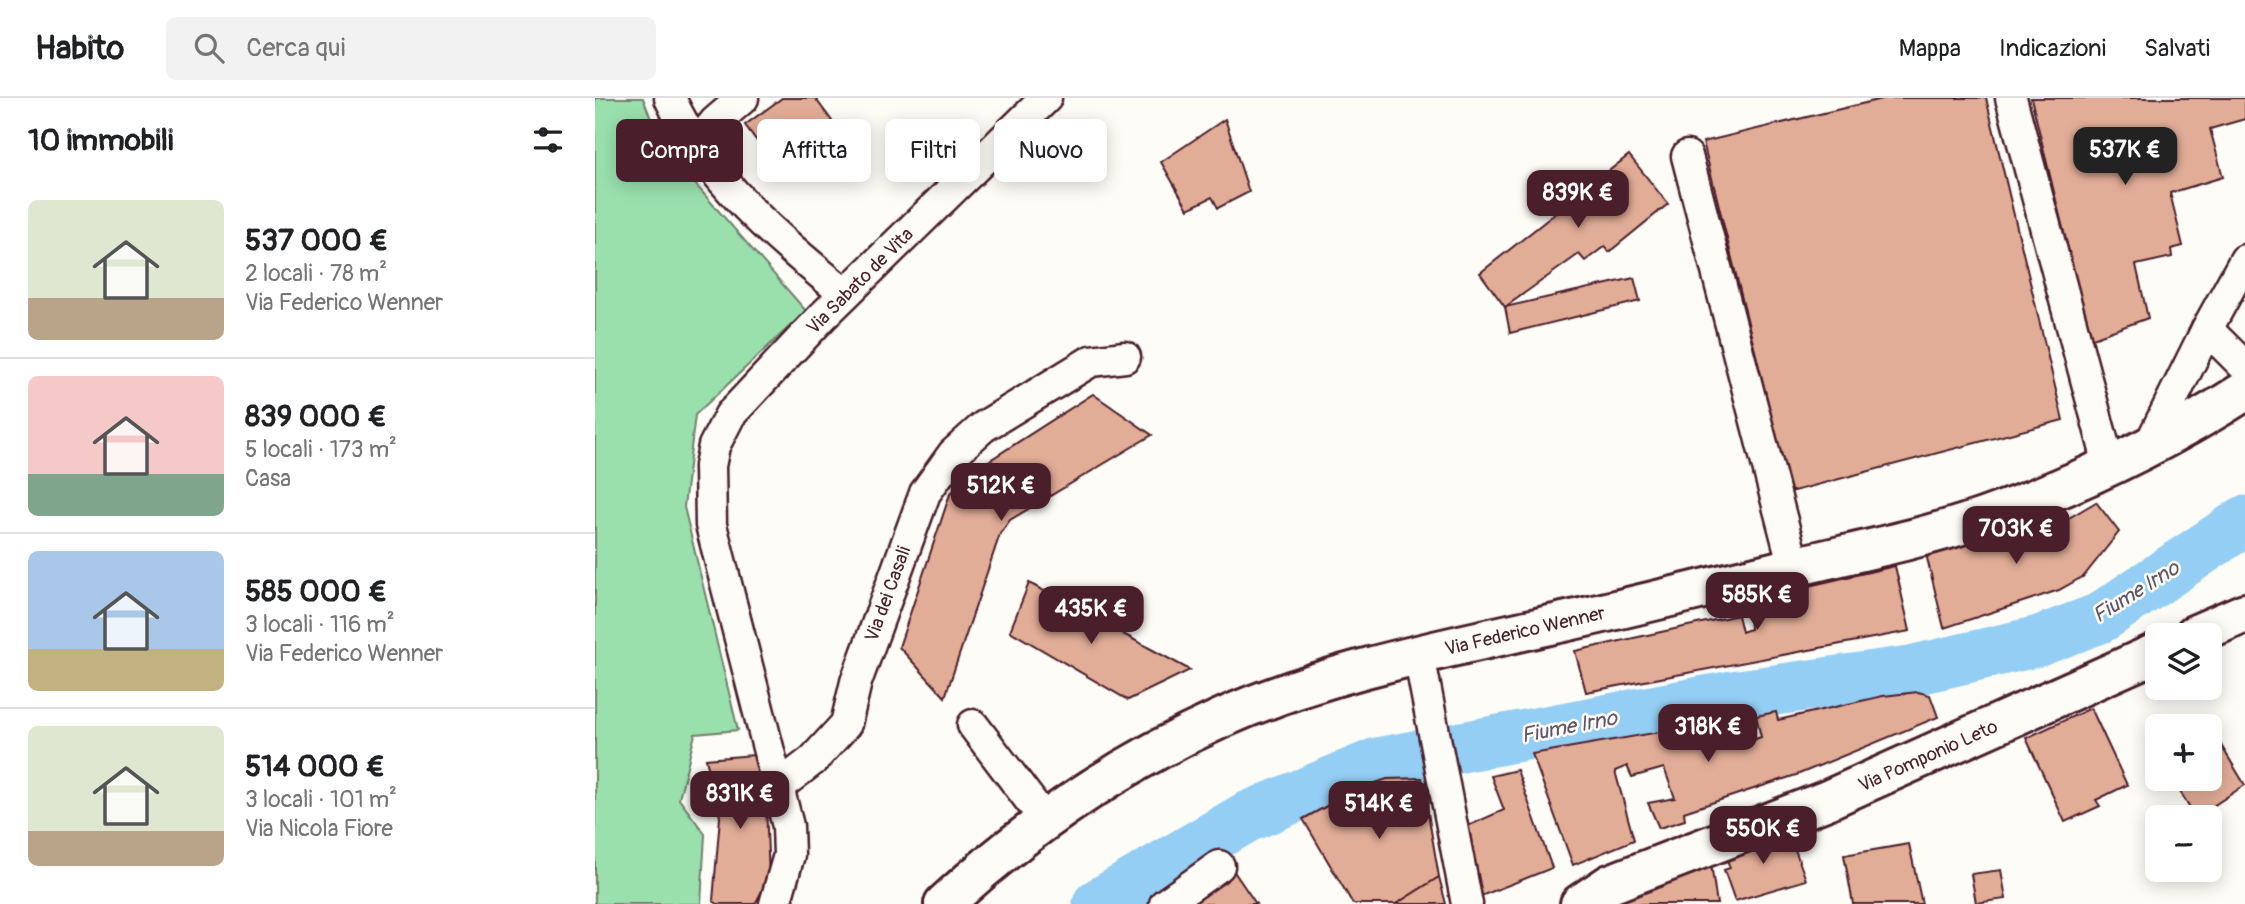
<!DOCTYPE html>
<html lang="it">
<head>
<meta charset="utf-8">
<style>
	:root { --surface:#fff; --page:#f2f2f2; --text:#202124; --muted:#757577; --line:#e0e0e0; --accent:#4a1f2b }
	body { margin:0; font-family:Pangolin,sans-serif; background:var(--page); color:var(--text); height:100vh; display:flex; flex-direction:column; font-size:26px; white-space:nowrap }
	* { box-sizing:border-box; margin:0 }
	p { font-size:23px; color:var(--muted) }
	.icon { flex:none; width:38px; height:38px; fill:none; stroke:currentColor; stroke-width:2; stroke-linecap:round; stroke-linejoin:round }
	.map { position:relative; flex:1; overflow:hidden }
	.panel { display:flex; flex-direction:column; background:var(--surface); width:595px }
	.panel>* { flex:none }
	.guide { position:absolute; left:21px; top:21px; width:665px; height:63px; display:flex; gap:14px }
	.buttons { position:absolute; left:1550px; top:525px; display:grid; gap:14px }
	.buttons a { display:grid; place-items:center; width:77px; height:77px; border-radius:10px; background:var(--surface); box-shadow:0 4px 18px #0003; font-size:35px }
	.price { position:absolute; translate:-50% -60px; padding:0 16px; border-radius:14px; background:var(--accent); color:#fff; font-size:23px; line-height:46px; filter:drop-shadow(0 2px 4px #0008) }
	.price::after { content:''; position:absolute; left:50%; top:42px; width:21px; height:16px; margin-left:-10px; background:inherit; clip-path:polygon(0 0,100% 0,50% 100%) }
	.price.current { background:#222; color:#fff }
	ul { padding:0; list-style:none }
	li { display:flex; align-items:center; gap:21px; height:175px; padding:0 28px }
	li+li { border-top:2px solid var(--line) }
	li span { display:grid; place-items:center; flex:none; width:196px; height:140px; border-radius:10px; color:#555 }
	li>.icon { margin-inline-start:auto }
	span .icon { width:84px; height:84px; fill:#fffc; stroke-width:1 }
	li b { font-size:30px }
	h2 { display:flex; justify-content:space-between; align-items:center; height:84px; padding:0 28px; font-size:30px }
	.pill { padding:0 24px; border-radius:10px; background:var(--surface); box-shadow:0 4px 18px #0003; font-size:24px; line-height:63px }
	.pill.current { background:var(--accent); color:#fff }
	header { display:flex; align-items:center; gap:42px; box-sizing:border-box; height:98px; padding:0 35px; background:var(--surface); border-bottom:2px solid var(--line) }
	header strong { font-size:33px }
	nav { display:flex; gap:38px; margin-inline-start:auto; font-size:24px }
	.search { width:490px; height:63px; background:var(--page); display:flex; align-items:center; gap:18px; box-sizing:border-box; padding:0 24px; border-radius:10px; color:var(--muted); font-size:26px }
	main { display:flex; flex:1; min-height:0 }
	.map>svg:first-child { display:block }
	.green { fill:#9ae0ad; stroke:#72806c; stroke-width:2 }
	.lines { fill:none; stroke-linecap:round; stroke-linejoin:round }
	.river { stroke:#94cef4; stroke-width:51 }
	.building { fill:#e2ad97; stroke:#4a1f2b; stroke-width:2 }
	.minor-casing { stroke:#4a1f2b; stroke-width:35 }
	.major-casing { stroke:#4a1f2b; stroke-width:44 }
	.minor { stroke:#fdfcf7; stroke-width:30 }
	.major { stroke:#fdfcf7; stroke-width:38 }
	.labels { text-anchor:middle; dominant-baseline:central; stroke-width:5; stroke-linejoin:round; paint-order:stroke }
	.street-label { font-size:19px; fill:#4a1f2b; stroke:#fdfcf7 }
	.water-label { font-size:21px; font-style:italic; fill:#605467; stroke:#fdfcf7 }
</style>
</head>
<body>
<header>
<strong>Habito</strong>
<div class="search"><svg class="icon" aria-label="search" viewBox="0 0 24 24"><circle cx="10" cy="10" r="6"/><path d="M15 15l6 6"/></svg>Cerca qui</div>
<nav><a>Mappa</a><a>Indicazioni</a><a>Salvati</a></nav>
</header>
<main>
<section class="panel">
<h2>10 immobili<svg class="icon" aria-label="filters" viewBox="0 0 24 24"><path d="M4 7h16M4 17h16"/><circle cx="9" cy="7" r="2"/><circle cx="15" cy="17" r="2"/></svg></h2>
<ul>
<li><span style="background:linear-gradient(#dfe7d0 70%,#b9a48a 0)"><svg class="icon" aria-label="home" viewBox="0 0 24 24"><path d="M3 11l9-7 9 7M6 9v11h12V9"/></svg></span><div><b>537 000 €</b><p>2 locali · 78 m²</p><p>Via Federico Wenner</p></div></li>
<li><span style="background:linear-gradient(#f6c9c9 70%,#7fa58c 0)"><svg class="icon" aria-label="home" viewBox="0 0 24 24"><path d="M3 11l9-7 9 7M6 9v11h12V9"/></svg></span><div><b>839 000 €</b><p>5 locali · 173 m²</p><p>Casa</p></div></li>
<li><span style="background:linear-gradient(#a9c7e8 70%,#c2b280 0)"><svg class="icon" aria-label="home" viewBox="0 0 24 24"><path d="M3 11l9-7 9 7M6 9v11h12V9"/></svg></span><div><b>585 000 €</b><p>3 locali · 116 m²</p><p>Via Federico Wenner</p></div></li>
<li><span style="background:linear-gradient(#dfe7d0 75%,#b9a48a 0)"><svg class="icon" aria-label="home" viewBox="0 0 24 24"><path d="M3 11l9-7 9 7M6 9v11h12V9"/></svg></span><div><b>514 000 €</b><p>3 locali · 101 m²</p><p>Via Nicola Fiore</p></div></li>
</ul>
</section>
<div class="map">
<svg width="1650" height="806" viewBox="0 0 1650 806">
	<rect width="100%" height="100%" fill="#fdfcf7"/>
	<filter id="ink" filterUnits="userSpaceOnUse"><feTurbulence type="fractalNoise" baseFrequency=".0143" numOctaves="2"/><feDisplacementMap in="SourceGraphic" scale="14" xChannelSelector="R" yChannelSelector="G"/><feConvolveMatrix kernelMatrix="1 2 1 2 8 2 1 2 1" color-interpolation-filters="sRGB"/></filter>
	<g filter="url(#ink)">
		<polygon class="green" points="0,0 48,0 66,47 211,213 100,317 89,409 143,632 100,636 84,701 110,736 106,806 0,806"/>
		<g class="lines">
			<polyline class="river" points="503,806 652,719 782,665 1137,598 1315,573 1444,543 1505,520 1650,423"/>
		</g>
		<g class="building">
			<polygon points="187,0 220,0 237,23 178,65 150,27"/>
			<polygon points="1291,0 1391,0 1468,322 1195,394 1108,44"/>
			<polygon points="1436,0 1650,0 1650,21 1615,31 1628,79 1575,95 1588,148 1576,151 1577,159 1541,167 1553,220 1495,241"/>
			<polygon points="630,21 654,94 623,110 617,99 593,111 566,64"/>
			<polygon points="1034,57 1073,106 1014,154 1010,148 990,163 984,156 910,209 885,175"/>
			<polygon points="1039,180 1045,203 915,235 910,209"/>
			<polygon points="498,296 557,337 415,422 405,436 350,599 304,549 355,396 378,373"/>
			<polygon points="1501,404 1524,434 1489,478 1464,492 1349,530 1331,456 1408,432 1413,442 1427,439 1431,447 1441,445 1440,440"/>
			<polygon points="1300,468 1315,533 991,594 980,553 1143,517 1147,534 1155,531 1153,502"/>
			<polygon points="434,485 595,572 533,602 415,533"/>
			<polygon points="1323,594 1335,597 1343,619 1204,676 1089,714 1090,722 1064,730 1053,705 1080,700 1069,670 1037,679 1032,668 1020,673 1039,742 978,767 937,656 1151,619 1160,641 1166,639 1161,618 1181,614 1183,622 1288,598"/>
			<polygon points="1496,610 1532,687 1501,702 1505,708 1470,724 1431,640"/>
			<polygon points="1615,629 1650,687 1601,719 1577,681 1615,681"/>
			<polygon points="159,657 171,708 174,780 160,806 123,806 118,803 125,719 111,661"/>
			<polygon points="922,672 957,770 886,798 868,730 909,712 896,678"/>
			<polygon points="827,680 844,779 801,806 758,806 708,721 763,691 792,681"/>
			<polygon points="1193,732 1211,782 1140,803 1129,772 1135,770 1128,751"/>
			<polygon points="1314,746 1327,806 1258,806 1249,757"/>
			<polygon points="1115,759 1122,806 1007,806"/>
			<polygon points="638,772 661,806 589,806"/>
			<polygon points="1406,772 1411,801 1381,805 1376,776"/>
			<polygon points="844,779 851,806 801,806"/>
		</g>
		<g class="lines">
			<defs>
				<g id="minor">
					<path d="M75,0C112,82 182,140 250,196"/>
					<polyline points="1416,0 1514,367"/>
					<polyline points="103,45 120,24 148,0"/>
					<polyline points="1092,58 1199,469"/>
					<polyline points="1612,231 1650,269"/>
					<polyline points="1554,348 1612,231 1650,162"/>
					<polyline points="824,557 872,806"/>
					<polyline points="378,627 450,722"/>
					<polyline points="183,689 218,662 251,626 261,584 330,395 358,356 388,329 496,263 530,259"/>
					<polyline points="180,806 194,757 193,728 116,427 115,368 119,348 135,317 228,218 451,0"/>
					<polyline points="570,806 624,768"/>
				</g>
				<g id="major">
					<polyline points="1599,537 1650,515"/>
					<path d="M349,806C431,730 523,667 625,621C727,575 838,553 946,529C1025,512 1103,492 1182,473C1250,456 1321,443 1388,420C1479,388 1569,345 1650,293"/>
					<polyline points="985,806 1015,786 1230,703 1563,554"/>
				</g>
			</defs>
			<use href="#minor" class="minor-casing"/>
			<use href="#major" class="major-casing"/>
			<use href="#minor" class="minor"/>
			<use href="#major" class="major"/>
		</g>
	</g>
	<g class="labels">
		<g class="street-label">
			<text transform="translate(265 183) rotate(-45)">Via Sabato de Vita</text>
			<text transform="translate(293 496) rotate(-70)">Via dei Casali</text>
			<text transform="translate(930 533) rotate(-13)">Via Federico Wenner</text>
			<text transform="translate(1333 658) rotate(-24)">Via Pomponio Leto</text>
		</g>
		<g class="water-label">
			<text transform="translate(1541 494) rotate(-32)">Fiume Irno</text>
			<text transform="translate(974 629) rotate(-11)">Fiume Irno</text>
		</g>
	</g>
</svg>
<div class="buttons">
<a><svg class="icon" aria-label="layers" viewBox="0 0 24 24"><path d="M12 4l9 5-9 5-9-5zM3 14l9 5 9-5"/></svg></a>
<a>+</a>
<a>−</a>
</div>
<b class="price current" style="left:1530px;top:89px">537K €</b>
<b class="price" style="left:983px;top:132px">839K €</b>
<b class="price" style="left:406px;top:425px">512K €</b>
<b class="price" style="left:1421px;top:468px">703K €</b>
<b class="price" style="left:1162px;top:534px">585K €</b>
<b class="price" style="left:496px;top:548px">435K €</b>
<b class="price" style="left:1113px;top:666px">318K €</b>
<b class="price" style="left:145px;top:733px">831K €</b>
<b class="price" style="left:784px;top:743px">514K €</b>
<b class="price" style="left:1168px;top:768px">550K €</b>
<div class="guide">
<a class="pill current">Compra</a>
<a class="pill">Affitta</a>
<a class="pill">Filtri</a>
<a class="pill">Nuovo</a>
</div>
</div>
</main>
</body>
</html>
